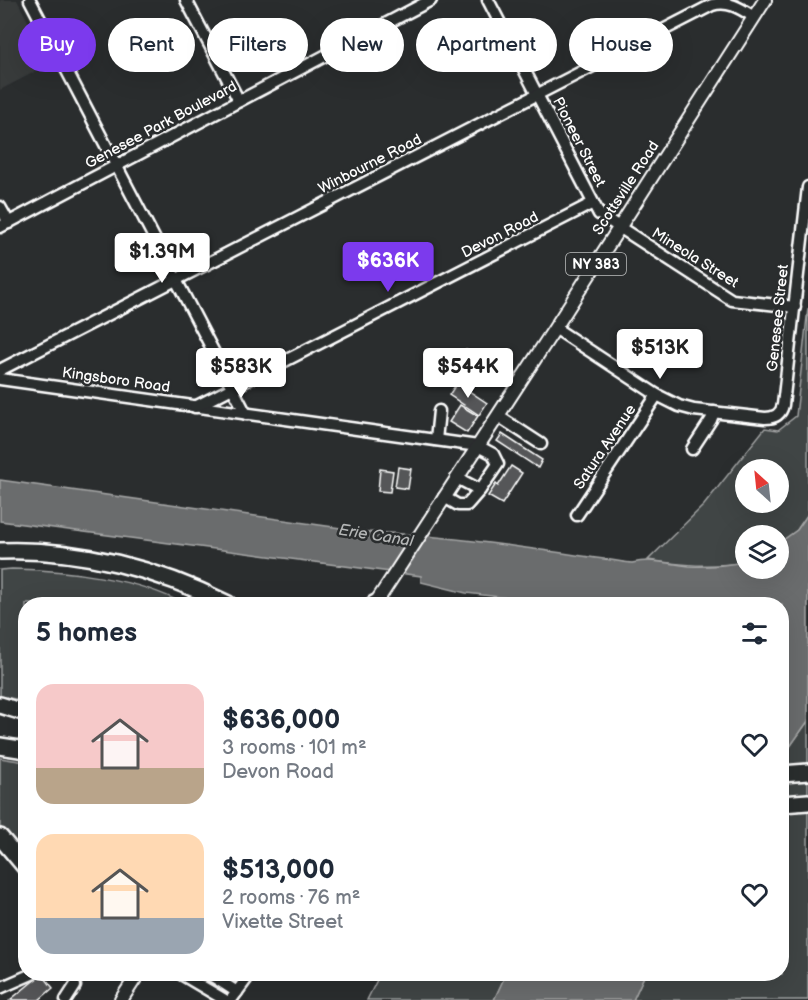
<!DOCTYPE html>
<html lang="en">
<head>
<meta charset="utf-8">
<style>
	:root { --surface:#fff; --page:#f6f6f7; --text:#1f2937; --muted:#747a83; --accent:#7c3aed }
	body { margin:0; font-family:"Balsamiq Sans",sans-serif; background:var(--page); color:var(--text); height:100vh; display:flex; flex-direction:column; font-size:22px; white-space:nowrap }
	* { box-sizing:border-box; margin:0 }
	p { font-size:20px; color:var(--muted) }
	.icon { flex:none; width:33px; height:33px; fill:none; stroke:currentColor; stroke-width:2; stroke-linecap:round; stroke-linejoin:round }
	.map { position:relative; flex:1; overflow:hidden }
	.drawer { position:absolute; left:18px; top:597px; width:771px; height:384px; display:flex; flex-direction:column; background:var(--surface); border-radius:24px; box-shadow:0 6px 24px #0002 }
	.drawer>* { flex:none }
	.banner { position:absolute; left:18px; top:18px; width:772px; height:54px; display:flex; gap:12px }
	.needle { width:39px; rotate:333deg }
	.tools { position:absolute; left:735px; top:459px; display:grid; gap:12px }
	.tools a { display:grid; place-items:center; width:54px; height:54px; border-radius:50%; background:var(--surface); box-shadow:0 6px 24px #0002; font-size:30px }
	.price { position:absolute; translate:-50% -51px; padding:0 14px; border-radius:6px; background:#fff; color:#222; font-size:20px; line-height:39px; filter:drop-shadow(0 2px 3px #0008) }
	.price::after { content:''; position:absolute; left:50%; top:36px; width:18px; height:14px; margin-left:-9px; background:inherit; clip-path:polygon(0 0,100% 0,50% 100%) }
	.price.selected { background:var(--accent); color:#fff }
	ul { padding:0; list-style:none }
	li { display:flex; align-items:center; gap:18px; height:150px; padding:0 18px }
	li span { display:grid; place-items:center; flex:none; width:168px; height:120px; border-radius:18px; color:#555 }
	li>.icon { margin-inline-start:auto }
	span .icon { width:72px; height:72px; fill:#fffc; stroke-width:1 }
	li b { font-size:26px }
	h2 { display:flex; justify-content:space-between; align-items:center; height:72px; padding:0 18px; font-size:26px }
	.tag { padding:0 21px; border-radius:27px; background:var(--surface); box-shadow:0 6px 24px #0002; font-size:21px; line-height:54px }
	.tag.selected { background:var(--accent); color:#fff }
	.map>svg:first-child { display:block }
	.built { fill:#373a3b }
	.green { fill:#414445; stroke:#a0a2a2; stroke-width:1.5; fill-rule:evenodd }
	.water { fill:#6a6c6d; stroke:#a6a7a7; stroke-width:1.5 }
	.building { fill:#555758; stroke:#fff; stroke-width:1.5 }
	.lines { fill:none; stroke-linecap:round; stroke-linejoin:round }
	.minor-tunnel { stroke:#3f4243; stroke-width:10; stroke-dasharray:10 5; stroke-linecap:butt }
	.minor-casing { stroke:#fff; stroke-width:15 }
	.major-casing { stroke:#fff; stroke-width:16 }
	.highway-casing { stroke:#fff; stroke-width:20 }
	.minor { stroke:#2a2d2e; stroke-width:10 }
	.major { stroke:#2a2d2e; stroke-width:12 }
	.highway { stroke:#2a2d2e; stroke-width:15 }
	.labels { text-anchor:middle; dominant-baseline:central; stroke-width:5; stroke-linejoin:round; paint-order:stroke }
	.shield { fill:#2a2d2e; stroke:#bfc0c0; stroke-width:1.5 }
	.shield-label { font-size:14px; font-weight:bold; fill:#fff }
	.street-label { font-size:15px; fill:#fff; stroke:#2a2d2e }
	.water-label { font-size:16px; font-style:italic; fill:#b4b6b6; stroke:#2a2d2e }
</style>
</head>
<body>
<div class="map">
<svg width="808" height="1000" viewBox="0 0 808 1000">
	<rect width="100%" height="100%" fill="#2a2d2e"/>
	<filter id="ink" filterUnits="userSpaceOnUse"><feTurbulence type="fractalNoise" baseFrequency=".0167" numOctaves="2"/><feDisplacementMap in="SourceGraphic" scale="12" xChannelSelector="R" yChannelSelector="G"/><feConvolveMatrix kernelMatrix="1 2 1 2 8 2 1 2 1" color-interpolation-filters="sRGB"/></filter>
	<g filter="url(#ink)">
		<polygon class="built" points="0,0 17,0 50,64 0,90"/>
		<g class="green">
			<path d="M808,308V514L797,530L779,543L778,536H746L745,562C712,568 681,565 648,560L704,505L765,428L778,430L796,416ZM746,470H778V502H746Z"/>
			<path d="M12,569C66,570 137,578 184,604H26L25,701L0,696V570Z"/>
			<polygon points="808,721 808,1000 633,1000 645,974 782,974 782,758"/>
			<polygon points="0,758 25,762 25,860 0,828"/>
			<polygon points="380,974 506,974 494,1000 367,1000"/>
		</g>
		<g class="water">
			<path d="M0,480L369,532C458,536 545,551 632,563C653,558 668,564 689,566C708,567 727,565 745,562L746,568H778L779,543L797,530L808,514V721L782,758V604H560L466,593L421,582V576L0,521Z"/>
			<polygon points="506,974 645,974 633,1000 494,1000"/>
		</g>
		<g class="building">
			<polygon points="466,350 474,354 470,361 462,356"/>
			<polygon points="488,367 501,375 495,384 482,376"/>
			<polygon points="457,383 487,403 479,415 449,395"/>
			<polygon points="460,405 478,416 467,433 449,422"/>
			<polygon points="502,434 542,460 538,468 497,441"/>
			<polygon points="511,466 522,473 502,504 488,496 496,484 498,486"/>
			<polygon points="398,467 411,469 408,489 395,487"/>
			<polygon points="380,469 393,471 390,492 378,491"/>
			<polygon points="42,974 53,988 39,1000 10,1000"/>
			<polygon points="220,974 241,974 235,983"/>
		</g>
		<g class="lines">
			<polyline class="minor-tunnel" points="225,977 228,974"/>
			<defs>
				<g id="minor">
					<polyline points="30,0 246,414"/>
					<polyline points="186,0 239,101"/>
					<polyline points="488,0 599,214 732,300 795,307"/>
					<polyline points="0,207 9,223"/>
					<polyline points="0,227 431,0"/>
					<path d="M555,328L657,395L679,406L694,410L765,418C775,418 781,414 783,405L808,187"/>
					<path d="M0,370L712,5C728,0 740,8 754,17"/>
					<polyline points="0,379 478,446 493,454 498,464 480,490 457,478"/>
					<polyline points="195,407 593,203"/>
					<polyline points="498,416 541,444"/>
					<polyline points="436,440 439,411"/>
					<polyline points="692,449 711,420 714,412"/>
					<polyline points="444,497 458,505 467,505 480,490"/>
					<polyline points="577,515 657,395"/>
					<polyline points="181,974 225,1000"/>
					<polyline points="209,974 237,992"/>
					<polyline points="0,988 32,974"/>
					<polyline points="66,1000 75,986"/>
					<polyline points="231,1000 250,974"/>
				</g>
				<g id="major">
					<polyline points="375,604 555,328 765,0"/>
					<polyline points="121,1000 138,974"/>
				</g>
				<g id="highway">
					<path d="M0,551C79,548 158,569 228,604"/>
					<polyline points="374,604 376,603"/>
					<polyline points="0,705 26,713"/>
					<polyline points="0,746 26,750"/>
					<polyline points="782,774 808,772"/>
					<polyline points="782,804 808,802"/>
					<polyline points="0,837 26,868"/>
				</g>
			</defs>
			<use href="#minor" class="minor-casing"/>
			<use href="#major" class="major-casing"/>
			<use href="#highway" class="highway-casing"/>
			<use href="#minor" class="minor"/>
			<use href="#major" class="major"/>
			<use href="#highway" class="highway"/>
		</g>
	</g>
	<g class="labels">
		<rect class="shield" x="566" y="253" width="60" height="22" rx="4.5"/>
		<g class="shield-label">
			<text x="596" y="264">NY 383</text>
		</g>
		<g class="street-label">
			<text transform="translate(161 125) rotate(-28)">Genesee Park Boulevard</text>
			<text transform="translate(579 142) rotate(63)">Pioneer Street</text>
			<text transform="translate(370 164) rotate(-27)">Winbourne Road</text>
			<text transform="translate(626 188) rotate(-57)">Scottsville Road</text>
			<text transform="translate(500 235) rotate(-27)">Devon Road</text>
			<text transform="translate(695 258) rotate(32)">Mineola Street</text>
			<text transform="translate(778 318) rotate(-84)">Genesee Street</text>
			<text transform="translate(116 380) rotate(8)">Kingsboro Road</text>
			<text transform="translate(605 447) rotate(-56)">Satura Avenue</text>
		</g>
		<g class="water-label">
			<text transform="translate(376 536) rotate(9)">Erie Canal</text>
		</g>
	</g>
</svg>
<div class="tools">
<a><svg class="needle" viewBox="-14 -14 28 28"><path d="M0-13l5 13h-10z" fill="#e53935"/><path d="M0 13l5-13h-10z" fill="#747a83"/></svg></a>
<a><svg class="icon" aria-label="layers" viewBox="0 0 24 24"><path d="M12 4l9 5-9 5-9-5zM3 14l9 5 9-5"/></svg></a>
</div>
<b class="price" style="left:162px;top:284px">$1.39M</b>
<b class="price selected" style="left:388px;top:293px">$636K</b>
<b class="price" style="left:660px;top:380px">$513K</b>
<b class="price" style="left:241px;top:399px">$583K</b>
<b class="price" style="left:468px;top:399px">$544K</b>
<div class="banner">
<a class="tag selected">Buy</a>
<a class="tag">Rent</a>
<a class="tag">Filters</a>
<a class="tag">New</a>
<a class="tag">Apartment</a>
<a class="tag">House</a>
</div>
<section class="drawer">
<h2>5 homes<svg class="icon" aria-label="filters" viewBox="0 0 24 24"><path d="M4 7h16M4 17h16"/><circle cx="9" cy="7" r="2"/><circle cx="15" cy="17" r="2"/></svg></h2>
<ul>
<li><span style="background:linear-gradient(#f6c9c9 70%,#b9a48a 0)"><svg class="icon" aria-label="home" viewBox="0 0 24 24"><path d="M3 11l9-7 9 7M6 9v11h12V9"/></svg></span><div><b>$636,000</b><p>3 rooms · 101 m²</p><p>Devon Road</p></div><svg class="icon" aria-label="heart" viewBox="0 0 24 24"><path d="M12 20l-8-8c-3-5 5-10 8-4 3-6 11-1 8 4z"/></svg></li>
<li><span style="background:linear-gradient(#ffd9b3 70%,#9aa5b1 0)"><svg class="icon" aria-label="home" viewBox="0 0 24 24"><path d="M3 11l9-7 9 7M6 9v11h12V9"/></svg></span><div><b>$513,000</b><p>2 rooms · 76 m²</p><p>Vixette Street</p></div><svg class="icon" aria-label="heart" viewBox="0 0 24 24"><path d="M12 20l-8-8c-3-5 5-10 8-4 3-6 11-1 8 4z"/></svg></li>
</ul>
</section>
</div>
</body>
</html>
